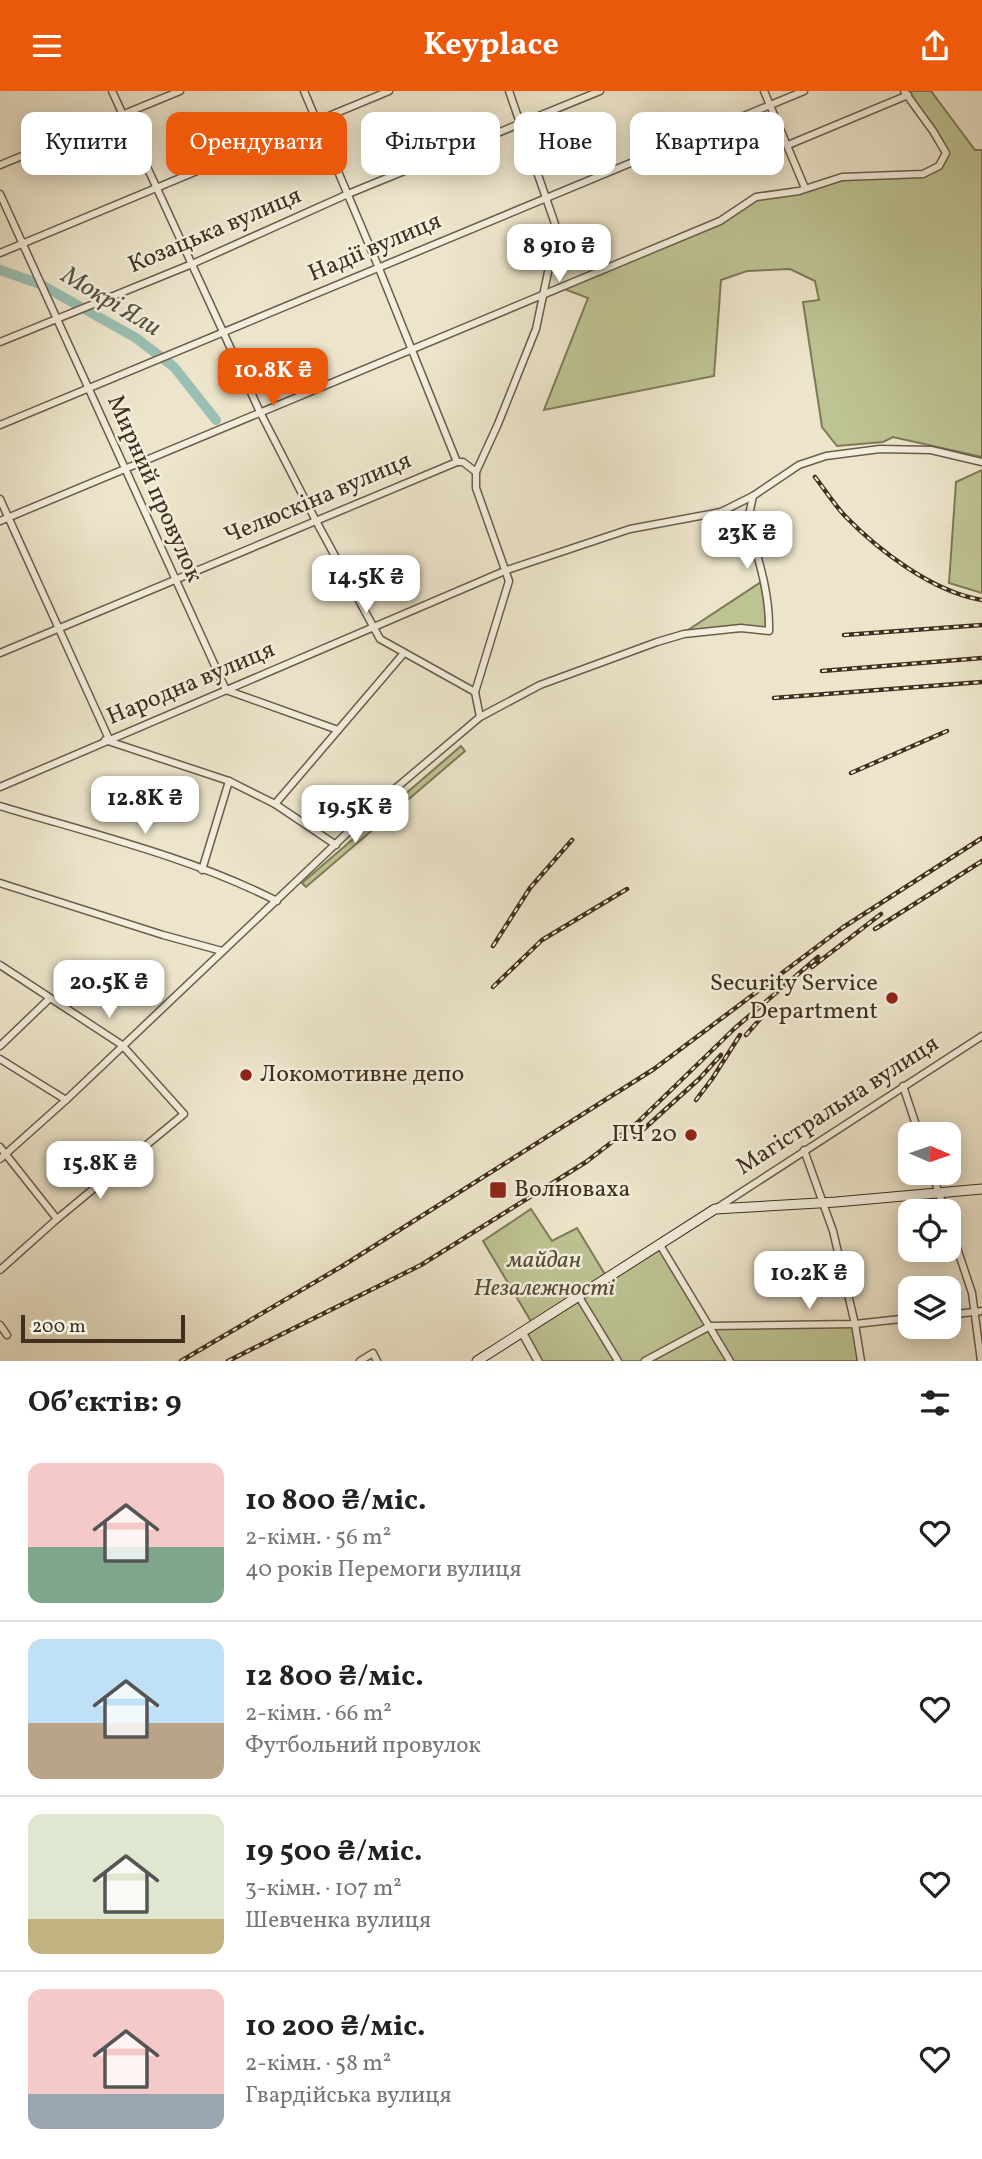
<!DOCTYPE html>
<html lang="uk">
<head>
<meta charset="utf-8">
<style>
	:root { --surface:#fff; --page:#f2f2f2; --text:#222; --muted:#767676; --line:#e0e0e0; --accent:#ea580c }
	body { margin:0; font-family:Vollkorn,serif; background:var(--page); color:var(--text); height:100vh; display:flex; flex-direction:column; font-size:26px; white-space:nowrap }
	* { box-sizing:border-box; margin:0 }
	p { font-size:23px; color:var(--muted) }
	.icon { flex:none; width:38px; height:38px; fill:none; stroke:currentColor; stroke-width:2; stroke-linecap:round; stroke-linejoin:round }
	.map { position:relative; height:1270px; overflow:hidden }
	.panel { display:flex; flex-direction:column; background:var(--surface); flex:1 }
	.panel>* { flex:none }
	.guide { position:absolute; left:21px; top:21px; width:942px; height:63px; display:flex; gap:14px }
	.needle { width:46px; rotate:92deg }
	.controls { position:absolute; left:898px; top:1031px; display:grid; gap:14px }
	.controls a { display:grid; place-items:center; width:63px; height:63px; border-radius:14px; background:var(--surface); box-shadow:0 4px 18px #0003; font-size:35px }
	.scale { position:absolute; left:21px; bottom:18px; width:164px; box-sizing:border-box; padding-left:7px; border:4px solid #3f301e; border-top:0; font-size:19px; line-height:24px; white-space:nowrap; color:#3f301e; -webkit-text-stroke:5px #f3eedd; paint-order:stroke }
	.price { position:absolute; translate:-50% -60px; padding:0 16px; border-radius:14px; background:#fff; color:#222; font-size:23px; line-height:46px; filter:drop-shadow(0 2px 4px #0008) }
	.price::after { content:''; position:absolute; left:50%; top:42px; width:21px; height:16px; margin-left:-10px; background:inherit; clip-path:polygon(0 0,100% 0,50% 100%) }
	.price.selected { background:var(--accent); color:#fff }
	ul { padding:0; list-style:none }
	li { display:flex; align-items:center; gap:21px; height:175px; padding:0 28px }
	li+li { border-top:2px solid var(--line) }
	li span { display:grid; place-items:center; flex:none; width:196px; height:140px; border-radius:14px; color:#555 }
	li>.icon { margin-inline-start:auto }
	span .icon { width:84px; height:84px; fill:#fffc; stroke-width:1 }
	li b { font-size:30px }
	h2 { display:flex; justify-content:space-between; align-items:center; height:84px; padding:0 28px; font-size:30px }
	.chip { padding:0 24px; border-radius:14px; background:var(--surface); box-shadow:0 4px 18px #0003; font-size:24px; line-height:63px }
	.chip.selected { background:var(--accent); color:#fff }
	header { display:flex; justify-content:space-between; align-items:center; height:91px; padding:0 28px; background:var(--accent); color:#fff; font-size:32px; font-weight:700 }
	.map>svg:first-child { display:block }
	.green { fill:#bec393; stroke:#7e7a58; stroke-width:2 }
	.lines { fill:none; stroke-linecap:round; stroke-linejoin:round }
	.river { stroke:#9abfb2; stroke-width:10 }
	.minor-casing { stroke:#6a5d49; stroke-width:9 }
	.tertiary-casing { stroke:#6a5d49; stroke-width:10 }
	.secondary-casing { stroke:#3f301e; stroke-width:11 }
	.minor { stroke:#f3eedd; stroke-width:6 }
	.tertiary { stroke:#f3eedd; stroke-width:7 }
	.secondary { stroke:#f3eedd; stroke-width:9 }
	.rail-casing { stroke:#3f301e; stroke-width:4.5 }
	.rail { stroke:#f3eedd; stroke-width:2; stroke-dasharray:5; stroke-linecap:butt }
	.poi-dot { fill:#8f2418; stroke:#f3eedd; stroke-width:2.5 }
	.labels { text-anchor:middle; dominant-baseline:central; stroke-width:5; stroke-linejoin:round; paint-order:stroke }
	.street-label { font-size:24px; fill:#3f301e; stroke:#f3eedd }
	.poi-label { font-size:24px; fill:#3f301e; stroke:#f3eedd; text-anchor:end }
	.park-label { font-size:24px; font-style:italic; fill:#584d35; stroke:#f3eedd }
	.water-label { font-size:26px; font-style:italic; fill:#565443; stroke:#f3eedd }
</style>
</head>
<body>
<header><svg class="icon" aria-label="menu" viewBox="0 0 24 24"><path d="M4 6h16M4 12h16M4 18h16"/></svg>Keyplace<svg class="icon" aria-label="share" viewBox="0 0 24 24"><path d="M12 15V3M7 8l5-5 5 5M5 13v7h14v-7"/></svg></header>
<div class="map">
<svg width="982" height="1270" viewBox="0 0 982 1270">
	<rect width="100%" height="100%" fill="#ede5cb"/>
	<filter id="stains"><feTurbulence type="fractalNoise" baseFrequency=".00286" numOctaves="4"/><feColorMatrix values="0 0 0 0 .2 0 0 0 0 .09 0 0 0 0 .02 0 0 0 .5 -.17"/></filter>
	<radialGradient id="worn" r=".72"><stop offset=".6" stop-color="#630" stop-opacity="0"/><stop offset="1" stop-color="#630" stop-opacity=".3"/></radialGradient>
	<g class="green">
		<polygon points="904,0 931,0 975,59 982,59 982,366 893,346 883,351 837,355 822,336 803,211 819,209 815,190 790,178 747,180 721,189 714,285 544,319 588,207 559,196 720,130 748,109 799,100 842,86 923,83 939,75 945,62"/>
		<polygon points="982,379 982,502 949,492 956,391"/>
		<polygon points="764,489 769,540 741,537 685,541"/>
		<polygon points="461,655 465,660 306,796 302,792"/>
		<polygon points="531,1118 552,1150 577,1137 606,1185 532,1232 483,1150"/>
		<polygon points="661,1156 710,1235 855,1233 861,1270 538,1270 523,1243"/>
	</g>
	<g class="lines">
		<polyline class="river" points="0,179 40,193 136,247 174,276 216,329"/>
		<defs>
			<g id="minor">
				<polyline points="112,0 260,321 316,430 380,548 475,601"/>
				<polyline points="304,0 378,175 457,371 463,371 476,381"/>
				<polyline points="764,0 805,97"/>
				<polyline points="788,54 908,4"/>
				<polyline points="0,74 180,0"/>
				<polyline points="0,103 226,599 338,639"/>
				<polyline points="0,162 389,0"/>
				<polyline points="0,251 192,173 348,103 600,0"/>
				<polyline points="0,334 804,0"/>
				<polyline points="0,408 109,648"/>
				<polyline points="0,430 720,130 756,106 799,100 842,86 923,83 939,75 946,62 933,40 904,0"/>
				<polyline points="749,435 748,429 753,405"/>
				<polyline points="0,562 457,371"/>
				<polyline points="480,626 475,601 509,490 476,397 476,381 498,333 536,238 556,143 555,133 509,0"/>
				<polyline points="105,649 229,690 275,713 404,562"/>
				<polyline points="0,696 507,479 630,438 721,421 753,405 799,374 826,365 880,358 931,359 982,371"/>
				<polyline points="275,713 336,754"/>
				<path d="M0,715C93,743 190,766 277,810"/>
				<polyline points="202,779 229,690"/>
				<polyline points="0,792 163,844 222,860"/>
				<polyline points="0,874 122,954 184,1023 57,1128 0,1179"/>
				<polyline points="0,955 50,907"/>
				<polyline points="0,968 66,1009"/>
				<polyline points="903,995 919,1043"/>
				<polyline points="0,1056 57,1128"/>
				<polyline points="804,1059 833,1140 855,1233 861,1270"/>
				<path d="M0,1068L66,1009L383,708L480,626L540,594L657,551L684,543L741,537L769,540C770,504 759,470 749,435L721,421"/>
				<polyline points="932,1082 945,1120"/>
				<polyline points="717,1117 982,945"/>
				<polyline points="948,1130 972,1202 981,1270"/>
				<polyline points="660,1154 730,1270"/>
				<polyline points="579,1206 618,1270"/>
				<polyline points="948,1224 982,1220"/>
				<polyline points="0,1234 7,1244"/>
				<polyline points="360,1270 373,1262 377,1270"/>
				<polyline points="645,1270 710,1235 855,1233 910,1227"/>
			</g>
			<polyline id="tertiary" points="522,1241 538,1270"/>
			<polyline id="secondary" points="477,1270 715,1118 836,1111 982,1098"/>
		</defs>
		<use href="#minor" class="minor-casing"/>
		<use href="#tertiary" class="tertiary-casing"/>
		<use href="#secondary" class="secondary-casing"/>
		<use href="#minor" class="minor"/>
		<use href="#tertiary" class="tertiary"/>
		<use href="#secondary" class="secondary"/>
		<defs>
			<g id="rail">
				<path d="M815,386C825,399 834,413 845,425C879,460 933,501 982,509"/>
				<polyline points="844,544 982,534"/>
				<polyline points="822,580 982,567"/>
				<polyline points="774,607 982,591"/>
				<polyline points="851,682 947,640"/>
				<polyline points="875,838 982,770"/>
				<polyline points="493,855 530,797 572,749"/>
				<polyline points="812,876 881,823"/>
				<polyline points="493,896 542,849 627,798"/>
				<polyline points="746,944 767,920"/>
				<polyline points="696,1009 712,988 740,944"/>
				<polyline points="635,1046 699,988 721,964"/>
				<polyline points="181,1270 344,1174 654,978 842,837 982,747"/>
				<polyline points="228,1270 421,1174 586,1071 638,1031 735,937 818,866"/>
			</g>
		</defs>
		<use href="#rail" class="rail-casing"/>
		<use href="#rail" class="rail"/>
	</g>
	<g class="poi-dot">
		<circle cx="892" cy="907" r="7"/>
		<circle cx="246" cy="984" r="7"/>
		<circle cx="691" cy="1044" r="7"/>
		<rect x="489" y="1090" width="18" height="18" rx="3.5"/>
	</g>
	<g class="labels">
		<g class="street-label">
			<text transform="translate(215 140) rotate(-23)">Козацька вулиця</text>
			<text transform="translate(375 157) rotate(-23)">Надії вулиця</text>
			<text transform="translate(154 398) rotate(66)">Мирний провулок</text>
			<text transform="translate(318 408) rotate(-23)">Челюскіна вулиця</text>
			<text transform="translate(191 593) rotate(-23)">Народна вулиця</text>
			<text transform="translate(838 1015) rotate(-33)">Магістральна вулиця</text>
		</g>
		<g class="poi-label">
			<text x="878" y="893">Security Service<tspan x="878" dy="28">Department</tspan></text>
			<text x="260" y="984" text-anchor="start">Локомотивне депо</text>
			<text x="677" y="1044">ПЧ 20</text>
			<text x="514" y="1099" text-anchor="start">Волноваха</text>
		</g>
		<g class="park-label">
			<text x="544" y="1170">майдан<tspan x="544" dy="28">Незалежності</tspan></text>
		</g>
		<g class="water-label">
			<text transform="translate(111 211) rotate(31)">Мокрі Яли</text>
		</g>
	</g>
	<rect width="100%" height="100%" filter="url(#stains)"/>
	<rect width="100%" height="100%" fill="url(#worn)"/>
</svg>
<div class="controls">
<a><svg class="needle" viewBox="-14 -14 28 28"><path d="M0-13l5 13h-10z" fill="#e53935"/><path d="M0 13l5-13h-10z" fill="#767676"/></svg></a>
<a><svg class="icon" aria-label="locate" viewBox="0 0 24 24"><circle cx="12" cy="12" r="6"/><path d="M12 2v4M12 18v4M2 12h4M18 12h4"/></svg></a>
<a><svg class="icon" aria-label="layers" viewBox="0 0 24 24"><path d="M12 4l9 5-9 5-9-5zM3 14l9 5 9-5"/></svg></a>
</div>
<div class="scale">200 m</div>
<b class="price" style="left:559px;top:193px">8 910 ₴</b>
<b class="price selected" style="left:273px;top:317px">10.8K ₴</b>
<b class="price" style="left:747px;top:480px">23K ₴</b>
<b class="price" style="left:366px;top:524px">14.5K ₴</b>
<b class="price" style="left:145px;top:745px">12.8K ₴</b>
<b class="price" style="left:355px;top:754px">19.5K ₴</b>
<b class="price" style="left:109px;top:929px">20.5K ₴</b>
<b class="price" style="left:100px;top:1110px">15.8K ₴</b>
<b class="price" style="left:809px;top:1220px">10.2K ₴</b>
<div class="guide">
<a class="chip">Купити</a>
<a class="chip selected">Орендувати</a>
<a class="chip">Фільтри</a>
<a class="chip">Нове</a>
<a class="chip">Квартира</a>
</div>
</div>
<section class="panel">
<h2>Об’єктів: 9<svg class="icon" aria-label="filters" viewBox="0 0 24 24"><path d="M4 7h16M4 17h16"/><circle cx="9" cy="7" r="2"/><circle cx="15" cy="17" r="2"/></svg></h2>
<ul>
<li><span style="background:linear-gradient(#f6c9c9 60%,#7fa58c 0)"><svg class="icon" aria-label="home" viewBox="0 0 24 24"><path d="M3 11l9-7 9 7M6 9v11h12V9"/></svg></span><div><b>10 800 ₴/міс.</b><p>2-кімн. · 56 m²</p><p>40 років Перемоги вулиця</p></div><svg class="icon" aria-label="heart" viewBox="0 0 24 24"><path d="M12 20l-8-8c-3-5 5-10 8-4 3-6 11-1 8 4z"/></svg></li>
<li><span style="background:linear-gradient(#bfe0f5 60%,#b9a48a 0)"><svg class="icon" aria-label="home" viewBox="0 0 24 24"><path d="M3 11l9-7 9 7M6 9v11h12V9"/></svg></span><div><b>12 800 ₴/міс.</b><p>2-кімн. · 66 m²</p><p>Футбольний провулок</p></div><svg class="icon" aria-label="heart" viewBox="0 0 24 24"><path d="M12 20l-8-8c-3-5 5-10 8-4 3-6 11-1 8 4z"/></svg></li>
<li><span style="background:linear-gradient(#dfe7d0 75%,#c2b280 0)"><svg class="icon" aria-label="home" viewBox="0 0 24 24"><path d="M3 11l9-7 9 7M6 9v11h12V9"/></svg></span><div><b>19 500 ₴/міс.</b><p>3-кімн. · 107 m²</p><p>Шевченка вулиця</p></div><svg class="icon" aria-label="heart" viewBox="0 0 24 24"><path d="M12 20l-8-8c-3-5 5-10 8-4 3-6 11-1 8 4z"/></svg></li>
<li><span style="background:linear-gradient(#f6c9c9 75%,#9aa5b1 0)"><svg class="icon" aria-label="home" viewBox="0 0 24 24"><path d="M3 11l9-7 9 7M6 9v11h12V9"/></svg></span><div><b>10 200 ₴/міс.</b><p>2-кімн. · 58 m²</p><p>Гвардійська вулиця</p></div><svg class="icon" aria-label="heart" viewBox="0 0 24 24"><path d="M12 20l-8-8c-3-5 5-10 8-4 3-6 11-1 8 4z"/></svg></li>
</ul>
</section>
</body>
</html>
